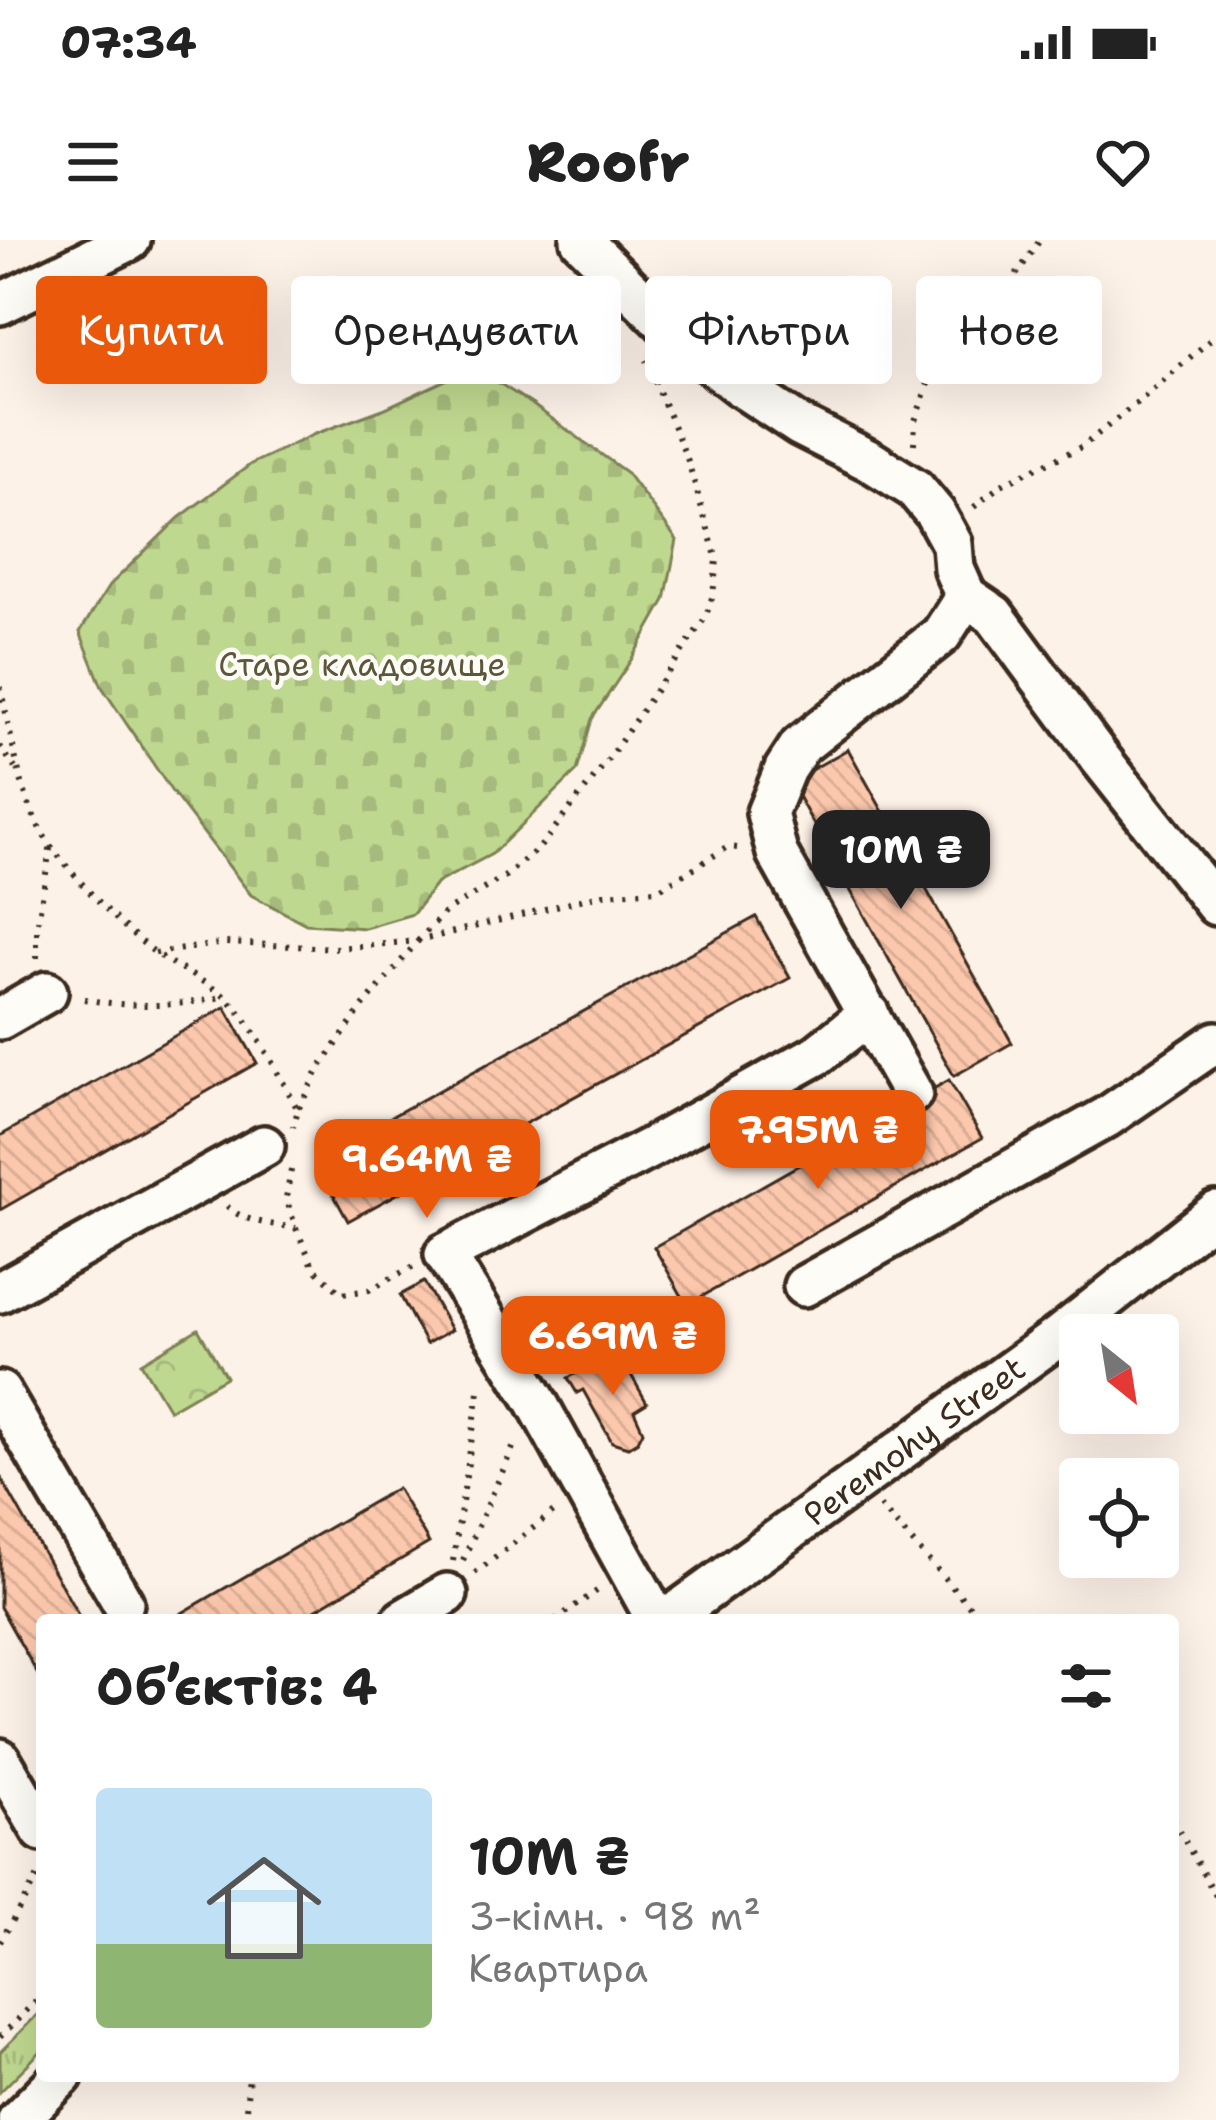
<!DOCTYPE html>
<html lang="uk">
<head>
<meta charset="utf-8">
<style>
	:root { --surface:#fff; --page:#f6f6f6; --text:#222; --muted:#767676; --accent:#ea580c }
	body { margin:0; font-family:"Shantell Sans",sans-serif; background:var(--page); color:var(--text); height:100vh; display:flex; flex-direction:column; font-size:45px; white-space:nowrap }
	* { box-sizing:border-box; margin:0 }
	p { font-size:39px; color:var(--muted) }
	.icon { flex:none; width:66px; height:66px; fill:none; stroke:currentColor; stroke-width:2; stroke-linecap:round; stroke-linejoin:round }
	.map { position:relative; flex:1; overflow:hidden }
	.side { position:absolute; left:36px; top:1374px; width:1143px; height:468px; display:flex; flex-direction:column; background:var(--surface); border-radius:12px; box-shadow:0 12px 48px #0002 }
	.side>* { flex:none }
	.banner { position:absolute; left:36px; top:36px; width:1146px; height:108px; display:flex; gap:24px }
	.needle { width:78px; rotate:150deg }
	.controls { position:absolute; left:1059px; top:1074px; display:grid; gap:24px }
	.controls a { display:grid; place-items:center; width:120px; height:120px; border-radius:12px; background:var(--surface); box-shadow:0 12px 48px #0002; font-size:60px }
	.price { position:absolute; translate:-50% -102px; padding:0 27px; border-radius:24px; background:var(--accent); color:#fff; font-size:39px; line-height:78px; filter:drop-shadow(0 3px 6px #0008) }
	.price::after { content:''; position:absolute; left:50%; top:72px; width:36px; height:27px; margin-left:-18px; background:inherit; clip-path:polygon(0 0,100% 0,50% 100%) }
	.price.selected { background:#222; color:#fff }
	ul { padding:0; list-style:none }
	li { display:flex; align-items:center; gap:36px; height:300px; padding:0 60px }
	li span { display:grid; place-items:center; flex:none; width:336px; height:240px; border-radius:12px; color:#555 }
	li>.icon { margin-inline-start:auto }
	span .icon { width:144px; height:144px; fill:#fffc; stroke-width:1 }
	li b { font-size:51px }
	h2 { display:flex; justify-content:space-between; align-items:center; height:144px; padding:0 60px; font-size:51px }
	.chip { padding:0 42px; border-radius:12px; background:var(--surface); box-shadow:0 12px 48px #0002; font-size:42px; line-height:108px }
	.chip.selected { background:var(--accent); color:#fff }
	.status { display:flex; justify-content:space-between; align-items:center; height:84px; padding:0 60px; background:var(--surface); direction:ltr }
	.status svg { height:33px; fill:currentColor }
	header { display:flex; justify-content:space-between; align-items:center; height:156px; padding:0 60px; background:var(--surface); font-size:54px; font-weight:800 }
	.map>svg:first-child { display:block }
	.grass { fill:url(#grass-tufts); stroke:#7d8156; stroke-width:3 }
	.cemetery { fill:url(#cemetery-stones); stroke:#7d8156; stroke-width:3 }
	.park { fill:url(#park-crowns); stroke:#7d8156; stroke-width:3 }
	.building { fill:url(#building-back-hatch); stroke:#3b2a1e; stroke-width:3 }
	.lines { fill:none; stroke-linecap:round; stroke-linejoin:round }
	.minor-casing { stroke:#3b2a1e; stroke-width:48 }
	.path { stroke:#3b2a1e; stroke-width:6; stroke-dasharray:3 9; stroke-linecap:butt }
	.minor { stroke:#fdfcf7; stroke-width:39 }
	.labels { text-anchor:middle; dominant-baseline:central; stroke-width:9; stroke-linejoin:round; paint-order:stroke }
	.park-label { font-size:33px; fill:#5c563a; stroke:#fdfcf7 }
	.street-label { font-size:33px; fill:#3b2a1e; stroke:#fdfcf7 }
</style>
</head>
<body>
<div class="status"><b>07:34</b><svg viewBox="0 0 49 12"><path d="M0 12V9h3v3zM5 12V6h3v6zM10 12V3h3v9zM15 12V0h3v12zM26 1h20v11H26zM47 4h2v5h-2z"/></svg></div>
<header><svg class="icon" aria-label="menu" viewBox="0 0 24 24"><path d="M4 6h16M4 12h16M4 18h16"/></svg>Roofr<svg class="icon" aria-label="heart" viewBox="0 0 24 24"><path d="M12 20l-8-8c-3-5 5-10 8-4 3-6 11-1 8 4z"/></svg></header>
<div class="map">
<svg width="1216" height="1880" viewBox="0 0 1216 1880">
	<defs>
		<pattern id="grass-tufts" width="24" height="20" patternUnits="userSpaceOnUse" patternTransform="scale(3)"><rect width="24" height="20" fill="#bfd88f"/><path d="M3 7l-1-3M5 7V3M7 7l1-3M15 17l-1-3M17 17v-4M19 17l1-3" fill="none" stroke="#a5ba7b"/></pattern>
		<pattern id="cemetery-stones" width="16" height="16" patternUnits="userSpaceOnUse" patternTransform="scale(3)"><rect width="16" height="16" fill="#bfd88f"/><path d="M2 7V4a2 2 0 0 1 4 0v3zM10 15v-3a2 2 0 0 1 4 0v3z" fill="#a5ba7b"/></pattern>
		<pattern id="park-crowns" width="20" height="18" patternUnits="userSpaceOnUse" patternTransform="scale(3)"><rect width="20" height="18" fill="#bfd88f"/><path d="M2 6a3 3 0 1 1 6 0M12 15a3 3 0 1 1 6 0" fill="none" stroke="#a5ba7b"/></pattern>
		<pattern id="building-back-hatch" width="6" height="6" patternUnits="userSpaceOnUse" patternTransform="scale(3)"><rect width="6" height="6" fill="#fcc8ad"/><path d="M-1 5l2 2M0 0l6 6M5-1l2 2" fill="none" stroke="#d9ac94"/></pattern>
	</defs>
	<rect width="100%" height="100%" fill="#fdf2e8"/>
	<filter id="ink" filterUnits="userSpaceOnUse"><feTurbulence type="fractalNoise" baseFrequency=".00833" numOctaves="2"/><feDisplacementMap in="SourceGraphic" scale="24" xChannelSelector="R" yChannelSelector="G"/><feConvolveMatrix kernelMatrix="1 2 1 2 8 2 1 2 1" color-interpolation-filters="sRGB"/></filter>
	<g filter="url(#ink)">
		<polygon class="grass" points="42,1770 42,1810 0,1852 0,1812"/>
		<polygon class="cemetery" points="474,127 533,165 627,233 677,300 665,360 631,420 592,479 577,531 492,614 437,643 413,674 365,688 306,684 251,655 172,552 102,447 80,392 109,346 179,278 251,224 315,194 383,169"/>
		<polygon class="park" points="198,1089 226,1137 169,1170 141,1123"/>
		<g class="building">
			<polygon points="848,509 1012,803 954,836 790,542"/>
			<polygon points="756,677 790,738 348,981 314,919"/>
			<polygon points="225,767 257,823 0,970 0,896"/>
			<polygon points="949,840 982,898 687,1065 654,1007"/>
			<polygon points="424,1042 451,1090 426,1104 400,1055"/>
			<polygon points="617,1110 647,1163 634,1171 643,1191 638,1201 628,1207 612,1202 583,1150 577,1153 568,1138"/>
			<polygon points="0,1236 81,1380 42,1380 42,1442 0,1367"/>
			<polygon points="397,1248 429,1303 298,1380 170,1380"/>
		</g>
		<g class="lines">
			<defs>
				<g id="minor">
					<polyline points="581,0 687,105 740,146 799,185 872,222 915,249 935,273 952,304 954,329 966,356 994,375 1099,517 1216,665"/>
					<polyline points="0,64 130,0"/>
					<polyline points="0,779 47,752"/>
					<polyline points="912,853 777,613 767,573 785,529 800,506 941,395 966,356"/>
					<polyline points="804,1046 1107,877 1216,802"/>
					<polyline points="0,1052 264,906"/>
					<polyline points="0,1152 123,1363"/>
					<polyline points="403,1380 447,1354"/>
					<polyline points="657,1380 535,1159 445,1014 652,907 817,815 869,774"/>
					<path id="s1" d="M666,1380L1059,1096L1216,972"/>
					<polyline points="0,1519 42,1591"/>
					<polyline points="18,1880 62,1836"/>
				</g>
			</defs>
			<use href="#minor" class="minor-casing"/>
			<g class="path">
				<polyline points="914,204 915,181 930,138 979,90 1040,0"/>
				<polyline points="974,267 1001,245 1083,206 1150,152 1216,95"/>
				<path d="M0,447C12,495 17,544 40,589C59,624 126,693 160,716C180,730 203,740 223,755C249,775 282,840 298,870L293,887"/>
				<polyline points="0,506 15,528"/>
				<polyline points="155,713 226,703 338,708 418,701 446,671 504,637 540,607 608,520 705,378 713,355 717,320 688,221 646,120"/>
				<polyline points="37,718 37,688 51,603"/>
				<path d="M84,759C129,768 181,767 225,756"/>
				<polyline points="299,868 318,831 360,770 418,701 604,654 658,650 728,607 738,608"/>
				<polyline points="291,930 286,958 296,988 314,1028 342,1054 369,1050 414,1026"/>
				<path d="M227,966C244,983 273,984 296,988"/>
				<polyline points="880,1266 982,1380"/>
				<polyline points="463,1320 516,1201"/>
				<polyline points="453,1321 480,1145"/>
				<polyline points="475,1333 555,1271"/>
				<polyline points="555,1380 601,1348"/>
				<polyline points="1173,1580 1216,1656"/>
				<polyline points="0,1702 42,1629"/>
				<polyline points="0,1797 42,1755"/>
				<polyline points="245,1880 249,1836"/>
			</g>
			<use href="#minor" class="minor"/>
		</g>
	</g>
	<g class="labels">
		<g class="park-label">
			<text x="362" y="424">Старе кладовище</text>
		</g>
		<g class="street-label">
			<text stroke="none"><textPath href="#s1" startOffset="306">Peremohy Street</textPath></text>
		</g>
	</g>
</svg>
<div class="controls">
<a><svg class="needle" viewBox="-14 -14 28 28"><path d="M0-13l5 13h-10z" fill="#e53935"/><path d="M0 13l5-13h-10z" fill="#767676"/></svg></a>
<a><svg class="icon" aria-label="locate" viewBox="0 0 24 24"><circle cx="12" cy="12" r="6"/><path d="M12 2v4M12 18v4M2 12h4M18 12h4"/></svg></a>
</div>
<b class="price selected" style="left:901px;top:672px">10M ₴</b>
<b class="price" style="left:818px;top:952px">7.95M ₴</b>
<b class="price" style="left:427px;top:981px">9.64M ₴</b>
<b class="price" style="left:613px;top:1158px">6.69M ₴</b>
<div class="banner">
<a class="chip selected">Купити</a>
<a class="chip">Орендувати</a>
<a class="chip">Фільтри</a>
<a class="chip">Нове</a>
</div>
<section class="side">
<h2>Об’єктів: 4<svg class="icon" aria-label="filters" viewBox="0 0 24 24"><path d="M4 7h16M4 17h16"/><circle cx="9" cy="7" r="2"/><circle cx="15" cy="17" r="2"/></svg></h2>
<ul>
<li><span style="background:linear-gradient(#bfe0f5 65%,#8fb573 0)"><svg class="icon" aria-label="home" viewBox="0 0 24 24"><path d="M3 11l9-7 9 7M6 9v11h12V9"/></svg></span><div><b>10M ₴</b><p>3-кімн. · 98 m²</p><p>Квартира</p></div></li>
</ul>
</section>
</div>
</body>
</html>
